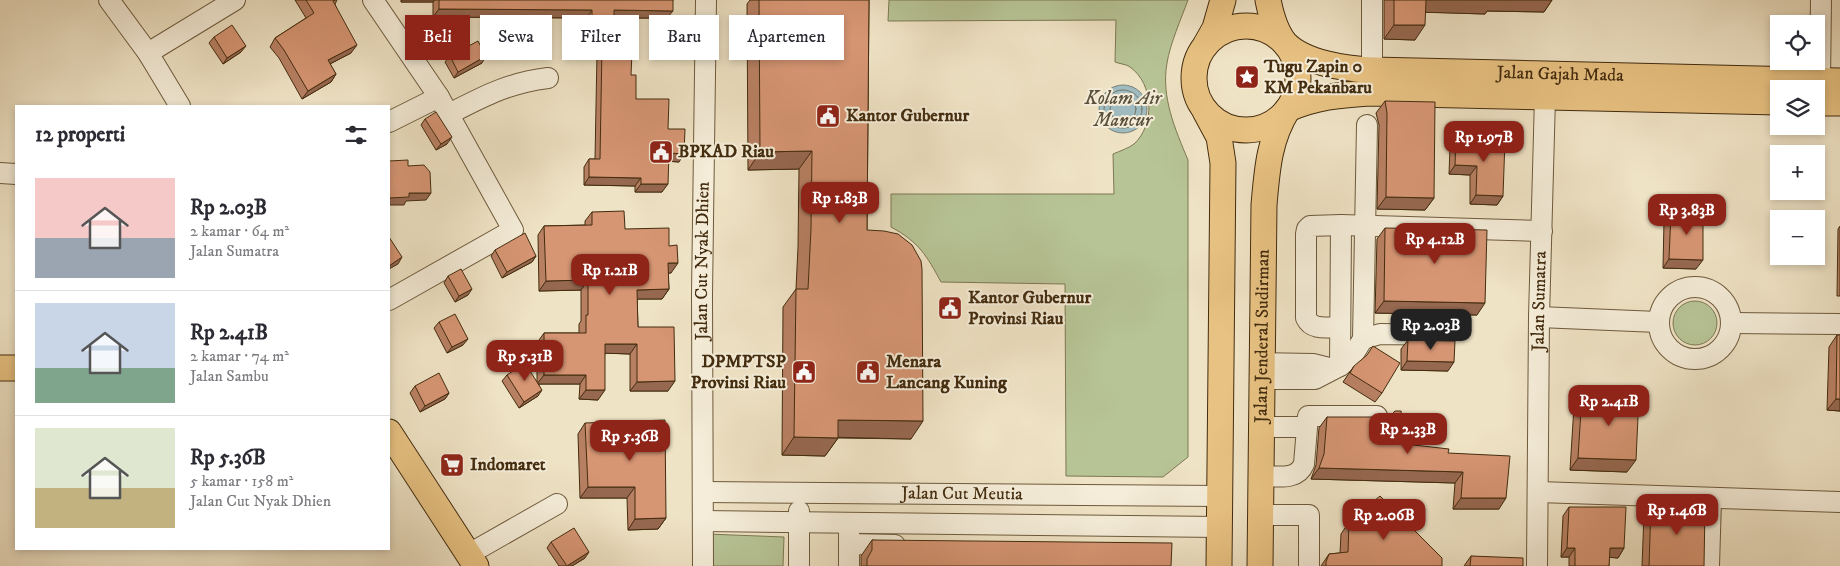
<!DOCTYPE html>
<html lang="id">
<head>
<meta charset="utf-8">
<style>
	:root { --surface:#fff; --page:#f2f2f3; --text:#2b2b33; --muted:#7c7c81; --line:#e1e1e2; --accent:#8f2418 }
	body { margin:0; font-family:"IM FELL DW Pica",serif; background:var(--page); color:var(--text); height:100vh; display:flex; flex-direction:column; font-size:19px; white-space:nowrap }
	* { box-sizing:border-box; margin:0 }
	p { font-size:16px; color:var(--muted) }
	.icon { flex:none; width:28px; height:28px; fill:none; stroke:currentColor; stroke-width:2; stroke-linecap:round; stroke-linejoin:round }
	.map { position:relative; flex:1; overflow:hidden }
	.sheet { position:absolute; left:15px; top:105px; width:375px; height:445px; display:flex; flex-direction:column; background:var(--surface); border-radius:0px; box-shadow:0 2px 8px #0003 }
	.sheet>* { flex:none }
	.hud { position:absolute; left:405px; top:15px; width:475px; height:45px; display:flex; gap:10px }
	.tools { position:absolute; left:1770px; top:15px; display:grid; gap:10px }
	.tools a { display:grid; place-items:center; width:55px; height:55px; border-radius:0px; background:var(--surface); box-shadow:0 2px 8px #0003; font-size:25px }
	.price { position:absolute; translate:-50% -42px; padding:0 11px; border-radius:10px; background:var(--accent); color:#fff; font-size:16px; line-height:32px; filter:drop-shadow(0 1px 2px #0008) }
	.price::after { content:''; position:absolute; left:50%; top:30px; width:15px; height:11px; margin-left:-8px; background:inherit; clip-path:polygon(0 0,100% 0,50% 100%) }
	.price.current { background:#222; color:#fff }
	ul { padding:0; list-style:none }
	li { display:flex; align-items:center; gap:15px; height:125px; padding:0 20px }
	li+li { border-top:1px solid var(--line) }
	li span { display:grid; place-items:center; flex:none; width:140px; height:100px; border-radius:0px; color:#555 }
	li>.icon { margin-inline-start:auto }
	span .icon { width:60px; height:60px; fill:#fffc; stroke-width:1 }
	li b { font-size:21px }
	h2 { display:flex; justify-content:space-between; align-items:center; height:60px; padding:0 20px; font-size:21px }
	.tag { padding:0 18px; border-radius:0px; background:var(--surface); box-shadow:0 2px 8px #0003; font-size:18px; line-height:45px }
	.tag.current { background:var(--accent); color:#fff }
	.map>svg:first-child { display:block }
	.green { fill:#b7c496; stroke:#7d7852 }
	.water { fill:#9fbbc0; stroke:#7a8279 }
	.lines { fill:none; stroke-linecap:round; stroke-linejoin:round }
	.shore { stroke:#717468; stroke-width:1 }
	.minor-casing { stroke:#6e5a3c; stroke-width:22 }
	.major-casing { stroke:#432c0f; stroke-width:27 }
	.minor { stroke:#f5edd9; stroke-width:20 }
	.major { stroke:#e8c282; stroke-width:25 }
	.wall { fill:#b88063; stroke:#432c0f }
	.shaded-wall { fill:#966850; stroke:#432c0f }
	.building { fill:#d69573; stroke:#432c0f }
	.labels { text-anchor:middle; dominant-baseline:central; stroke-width:4; stroke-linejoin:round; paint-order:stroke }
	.poi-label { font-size:18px; font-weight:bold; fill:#432c0f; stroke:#f5edd9; text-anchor:start }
	.street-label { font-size:18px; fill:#432c0f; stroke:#f5edd9 }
	.water-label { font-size:19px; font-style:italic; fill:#5a503b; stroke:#f5edd9 }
</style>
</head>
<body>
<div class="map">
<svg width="1840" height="566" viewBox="0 0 1840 566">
	<rect width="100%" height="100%" fill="#efe3c5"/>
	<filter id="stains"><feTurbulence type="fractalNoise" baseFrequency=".004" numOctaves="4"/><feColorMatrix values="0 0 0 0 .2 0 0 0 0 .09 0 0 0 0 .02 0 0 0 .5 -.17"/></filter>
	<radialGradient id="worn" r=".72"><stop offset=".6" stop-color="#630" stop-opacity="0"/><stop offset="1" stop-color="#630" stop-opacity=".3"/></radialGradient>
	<g class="green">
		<path d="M889,0H1188C1181,19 1170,44 1167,63C1161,97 1175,129 1188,160V457L1163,477L1066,476L1065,284L941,282C927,256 919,242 891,227V194H1114L1113,154C1120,151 1129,148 1134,144C1155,125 1154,84 1130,67C1126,64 1120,64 1115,62L1116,20L888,21Z"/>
		<circle cx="1695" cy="323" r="22"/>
		<polygon points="707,534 784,537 783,566 707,566"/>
	</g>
	<circle class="water" cx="1123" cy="109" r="24"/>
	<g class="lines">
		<g class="shore">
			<circle cx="1123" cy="109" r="19"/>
			<circle cx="1123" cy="109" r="13"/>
		</g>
		<defs>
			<g id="minor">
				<polyline points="109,0 148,53 180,106"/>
				<polyline points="373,0 439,97 513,230 389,300"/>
				<polyline points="1372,0 1372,70"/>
				<polyline points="148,53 235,0"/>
				<polyline points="1820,81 1821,0"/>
				<path d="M449,114C484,96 508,83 548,78"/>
				<polyline points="389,122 439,97"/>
				<polyline points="0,173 16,174"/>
				<circle cx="1695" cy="323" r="36"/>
				<polyline points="1539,317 1658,322"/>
				<polyline points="1732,323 1840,324"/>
				<path d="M1340,327C1328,327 1312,331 1306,318V234L1307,229L1310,226L1341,225L1542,231"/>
				<polyline points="1363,339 1380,334 1444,335"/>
				<polyline points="1263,363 1313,364 1333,369"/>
				<polyline points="1340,366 1341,225"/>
				<polyline points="1263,379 1315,379 1340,366 1353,355 1363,339 1367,125"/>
				<polyline points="1262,427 1306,427"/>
				<path d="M1261,476C1277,476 1297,481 1304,464L1308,416H1377"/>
				<path id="s1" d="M703,492L1220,496"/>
				<polyline points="1538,492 1840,502"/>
				<polyline points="1261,515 1309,515 1309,566"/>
				<polyline points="703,521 1220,527"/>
				<polyline points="849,544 895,545"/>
				<polyline points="469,554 557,504"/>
				<path id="s2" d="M703,566L702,295L706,0"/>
				<polyline points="799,566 799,511"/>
				<polyline points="849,566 849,532"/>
				<path id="s3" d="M1537,566L1539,317L1545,97"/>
				<polyline points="1709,566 1711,499"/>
			</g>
			<g id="major">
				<path id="s4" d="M1268,0C1271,15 1275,31 1285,43C1304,63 1346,69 1372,70L1840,81"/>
				<circle cx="1246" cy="78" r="52"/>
				<polyline points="1206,44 1215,28 1223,0"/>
				<polyline points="1816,103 1840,103"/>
				<path d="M1288,109C1316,97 1338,95 1369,93L1779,102"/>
				<polyline points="1205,111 1219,137 1223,163 1219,566"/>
				<polyline points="0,368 16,368"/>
				<polyline points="389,432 476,566"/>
				<path id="s5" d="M1260,566L1264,205C1267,170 1269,139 1288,109"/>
			</g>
		</defs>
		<use href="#minor" class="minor-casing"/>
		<use href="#major" class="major-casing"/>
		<use href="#minor" class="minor"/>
		<use href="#major" class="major"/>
	</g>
	<g class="wall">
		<polygon points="295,0 337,0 335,4 351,53 330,64 336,74 331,82 302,99 279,58 270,47 275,38 306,18"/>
		<polygon points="401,0 673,0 667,18 614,18 614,51 631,75 636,99 668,129 679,162 668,161 662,192 635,192 635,186 584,185 584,167 589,159 595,159 597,53 587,53 587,18 433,17 433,2 401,2"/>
		<polygon points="750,0 869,0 867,230 911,439 838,438 825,456 782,455 783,307 796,289 798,247 799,169 748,170 747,4"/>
		<polygon points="1384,0 1552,0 1544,12 1487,11 1485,14 1425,12 1415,40 1384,39"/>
		<polygon points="214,37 241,52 223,64 209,43"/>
		<polygon points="450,56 482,63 454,78 445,62"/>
		<polygon points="1385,101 1434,198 1425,210 1377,209 1379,125 1376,113"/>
		<polygon points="425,119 447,144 436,150 421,125"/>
		<polygon points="1456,138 1503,196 1497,205 1470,204 1470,175 1449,174 1450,147"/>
		<polygon points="592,212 625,229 669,246 671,273 668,273 669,289 662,299 637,299 638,327 668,391 630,391 630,354 605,353 598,400 579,399 580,384 539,384 538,396 519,408 502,381 507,375 537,382 537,343 544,333 579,333 579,324 581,321 581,290 539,291 538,235 544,226 585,225 585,221"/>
		<polygon points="1671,212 1696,269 1663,268 1664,221"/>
		<polygon points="1840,226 1840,296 1837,296 1838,229"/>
		<polygon points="1385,228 1477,315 1375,313 1377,239"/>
		<polygon points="495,250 536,256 532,262 502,278 491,256"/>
		<polygon points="448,276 468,295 455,302 444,283"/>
		<polygon points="439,322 463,345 447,353 434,328"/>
		<polygon points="1837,335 1840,411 1827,410 1829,347"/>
		<polygon points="1408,340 1448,371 1401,370 1401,349"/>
		<polygon points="1354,366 1382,393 1375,402 1343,382"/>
		<polygon points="415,386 449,393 445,399 420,412 410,393"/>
		<polygon points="1582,394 1627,472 1570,470 1574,406"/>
		<polygon points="1327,417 1405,444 1448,453 1499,509 1453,509 1455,483 1311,479 1316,465 1319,428"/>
		<polygon points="585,423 666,518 658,529 628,530 627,498 580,498 578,434"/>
		<polygon points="1651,505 1704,566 1642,566 1644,514"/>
		<polygon points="1569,507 1624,548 1618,558 1609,557 1609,566 1569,566 1569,557 1561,557 1563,516"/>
		<polygon points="1349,522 1442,566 1321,566 1329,554 1340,553 1341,534"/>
		<polygon points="872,540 1171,566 861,566 861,556"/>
		<polygon points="551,542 585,558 572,566 559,566 547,548"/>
		<polygon points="1471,556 1523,566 1464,566"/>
	</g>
	<g class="shaded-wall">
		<polygon points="402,0 435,0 433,2 401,2"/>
		<polygon points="1424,0 1552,0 1544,12 1487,11 1485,14 1415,12"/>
		<polygon points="439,9 592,10 587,18 433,17"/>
		<polygon points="614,10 673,11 667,18 609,18"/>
		<polygon points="1394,25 1425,25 1415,40 1384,39"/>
		<polygon points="357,45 351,53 322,68 328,60"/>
		<polygon points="246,46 241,52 223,64 227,58"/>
		<polygon points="592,46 602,46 597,53 587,53"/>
		<polygon points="486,56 482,63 454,78 458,72"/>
		<polygon points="336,74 331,82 302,99 308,91"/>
		<polygon points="452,137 447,144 436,150 441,144"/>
		<polygon points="812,151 799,169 748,170 760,152"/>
		<polygon points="669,153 684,154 679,162 663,161"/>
		<polygon points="1455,165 1477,166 1470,175 1449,174"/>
		<polygon points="589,177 641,178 635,186 584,185"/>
		<polygon points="641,184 668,184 662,192 635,192"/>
		<polygon points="409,193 431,193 426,200 406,201 404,205 389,205 389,198"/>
		<polygon points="1476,195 1503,196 1497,205 1470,204"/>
		<polygon points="1386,197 1434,198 1425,210 1377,209"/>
		<polygon points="536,256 532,262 502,278 507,272"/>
		<polygon points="402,257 398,264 389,269 389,266"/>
		<polygon points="1669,259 1703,260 1696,269 1663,268"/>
		<polygon points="668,263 678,263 671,273 661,273"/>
		<polygon points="588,280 581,290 539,291 546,281"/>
		<polygon points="472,289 468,295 455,302 459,296"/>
		<polygon points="669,289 662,299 630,299 637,290"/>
		<polygon points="1384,301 1485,303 1477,315 1375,313"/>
		<polygon points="468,339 463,345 447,353 452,347"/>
		<polygon points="605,344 637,344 630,354 599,353"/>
		<polygon points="1407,361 1454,362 1448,371 1401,370"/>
		<polygon points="544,375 586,375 580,384 537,384"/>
		<polygon points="675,381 668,391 630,391 637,382"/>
		<polygon points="542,390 538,396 519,408 524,402"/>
		<polygon points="586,390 605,390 598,400 579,399"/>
		<polygon points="449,393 445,399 420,412 425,406"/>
		<polygon points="1836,399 1840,399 1840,411 1827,410"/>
		<polygon points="838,420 923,421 911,439 826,437"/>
		<polygon points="794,437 838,438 825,456 782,455"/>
		<polygon points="1578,458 1636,460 1627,472 1570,470"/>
		<polygon points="1319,468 1463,472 1455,483 1311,479"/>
		<polygon points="588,487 635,487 627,498 580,498"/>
		<polygon points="1461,498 1506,498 1499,509 1453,509"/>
		<polygon points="666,518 658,529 628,530 635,519"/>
		<polygon points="1567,548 1575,548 1569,557 1561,557"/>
		<polygon points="1610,548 1624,548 1618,558 1604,557"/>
		<polygon points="589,552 585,558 572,566 567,566"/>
	</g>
	<g class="building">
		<polygon points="306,0 335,0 333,1 357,45 328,60 336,74 308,91 284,50 275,38 314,13"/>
		<polygon points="439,0 673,0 673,11 614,10 614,51 632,52 631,75 636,75 636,99 669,99 668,129 685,129 684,154 669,153 668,184 641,184 641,178 589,177 589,159 600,159 602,46 592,46 592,10 439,9"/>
		<polygon points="759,0 869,0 867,230 884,231 898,234 912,245 921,261 922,269 923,421 838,420 838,438 794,437 796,289 808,289 811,229 812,151 760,152"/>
		<polygon points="1394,0 1426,0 1425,25 1394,25"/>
		<polygon points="232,25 246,46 227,58 214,37"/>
		<polygon points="478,41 486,56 458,72 450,56"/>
		<polygon points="1385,101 1435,102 1434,198 1386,197 1387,113"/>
		<polygon points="436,112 452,137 441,144 425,119"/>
		<polygon points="1456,138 1505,140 1503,196 1476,195 1477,166 1455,165"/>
		<polygon points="408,160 408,166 424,165 430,172 431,193 409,193 409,197 389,198 389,161"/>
		<polygon points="624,211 625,229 669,228 669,246 677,245 678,263 668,263 669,289 637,290 638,327 674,327 675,381 637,382 637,344 605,344 605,390 586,390 586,375 544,375 544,333 586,333 586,315 588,315 588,280 546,281 544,226 592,225 592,212"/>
		<polygon points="1671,212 1703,212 1703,260 1669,259"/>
		<polygon points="1385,228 1487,230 1485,303 1384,301"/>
		<polygon points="525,233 536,256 507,272 495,250"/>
		<polygon points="389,237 402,257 389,266"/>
		<polygon points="461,269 472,289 459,296 448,276"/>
		<polygon points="455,314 468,339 452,347 439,322"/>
		<polygon points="1837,335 1840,335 1840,399 1836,399"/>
		<polygon points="1408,340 1455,341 1454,362 1407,361"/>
		<polygon points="1373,346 1400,363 1382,393 1350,373 1354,366 1367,355"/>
		<polygon points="525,363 542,390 524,402 507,375"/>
		<polygon points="439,373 449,393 425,406 415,386"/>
		<polygon points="1582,394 1639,395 1636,460 1578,458"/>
		<polygon points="1395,411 1401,411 1405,444 1449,449 1448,453 1510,456 1506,498 1461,498 1463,472 1319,468 1324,454 1327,417 1385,417 1391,415"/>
		<polygon points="665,420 666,518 635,519 635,487 588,487 585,423"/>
		<polygon points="1380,496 1442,558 1442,566 1326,566 1326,562 1329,554 1348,552 1349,522"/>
		<polygon points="1651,505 1705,507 1704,566 1649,566"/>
		<polygon points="1569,507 1626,507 1624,548 1610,548 1609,566 1575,566 1575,548 1567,548"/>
		<polygon points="574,528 589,552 567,566 551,542"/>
		<polygon points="872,540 1172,543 1171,566 867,566 867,559 872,550"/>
		<polygon points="1471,556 1523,558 1523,566 1470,566"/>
	</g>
	<defs>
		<symbol id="sight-square" viewBox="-11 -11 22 22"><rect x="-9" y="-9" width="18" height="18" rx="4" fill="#8f2418" stroke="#f5edd9"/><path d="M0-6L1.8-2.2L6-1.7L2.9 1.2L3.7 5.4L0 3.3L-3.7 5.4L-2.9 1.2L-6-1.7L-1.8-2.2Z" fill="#fff"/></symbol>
		<symbol id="civic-square" viewBox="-11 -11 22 22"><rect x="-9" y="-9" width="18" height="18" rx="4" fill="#8f2418" stroke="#f5edd9"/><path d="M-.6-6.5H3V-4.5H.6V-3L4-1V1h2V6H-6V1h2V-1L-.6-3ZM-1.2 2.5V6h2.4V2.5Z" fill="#fff"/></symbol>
		<symbol id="supermarket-square" viewBox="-11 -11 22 22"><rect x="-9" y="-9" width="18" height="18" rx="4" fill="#8f2418" stroke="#f5edd9"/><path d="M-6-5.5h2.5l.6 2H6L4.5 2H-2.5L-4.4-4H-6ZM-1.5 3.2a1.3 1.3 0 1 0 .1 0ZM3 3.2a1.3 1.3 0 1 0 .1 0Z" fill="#fff"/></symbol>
	</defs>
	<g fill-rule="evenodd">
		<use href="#sight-square" x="1233" y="63" width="28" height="28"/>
		<use href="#civic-square" x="814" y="102" width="28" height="28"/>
		<use href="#civic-square" x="647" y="138" width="28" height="28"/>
		<use href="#civic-square" x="936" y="294" width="28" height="28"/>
		<use href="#civic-square" x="790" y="358" width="28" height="28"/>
		<use href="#civic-square" x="854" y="358" width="28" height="28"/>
		<use href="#supermarket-square" x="438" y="451" width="28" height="28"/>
	</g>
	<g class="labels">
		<g class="poi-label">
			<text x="1264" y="67">Tugu Zapin 0<tspan x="1264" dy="21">KM Pekanbaru</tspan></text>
			<text x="846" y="116">Kantor Gubernur</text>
			<text x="678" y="152">BPKAD Riau</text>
			<text x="968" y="298">Kantor Gubernur<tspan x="968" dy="21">Provinsi Riau</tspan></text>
			<text x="786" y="362" text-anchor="end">DPMPTSP<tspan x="786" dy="21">Provinsi Riau</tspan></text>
			<text x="886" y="362">Menara<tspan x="886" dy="21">Lancang Kuning</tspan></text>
			<text x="470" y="465">Indomaret</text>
		</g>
		<g class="street-label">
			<text stroke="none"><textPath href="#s4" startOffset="328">Jalan Gajah Mada</textPath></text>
			<text stroke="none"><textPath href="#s2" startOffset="305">Jalan Cut Nyak Dhien</textPath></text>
			<text stroke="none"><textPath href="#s3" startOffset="265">Jalan Sumatra</textPath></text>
			<text stroke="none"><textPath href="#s5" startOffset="230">Jalan Jenderal Sudirman</textPath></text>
			<text stroke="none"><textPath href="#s1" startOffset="259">Jalan Cut Meutia</textPath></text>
		</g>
		<g class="water-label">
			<text x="1123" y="98">Kolam Air<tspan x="1123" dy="22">Mancur</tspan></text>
		</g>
	</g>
	<rect width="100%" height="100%" filter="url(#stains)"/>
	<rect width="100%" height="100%" fill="url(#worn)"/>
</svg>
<div class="tools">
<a><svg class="icon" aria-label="locate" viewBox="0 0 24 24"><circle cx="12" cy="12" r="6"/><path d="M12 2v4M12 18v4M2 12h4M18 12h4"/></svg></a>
<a><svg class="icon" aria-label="layers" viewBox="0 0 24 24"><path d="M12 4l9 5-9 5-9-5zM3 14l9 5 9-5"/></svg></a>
<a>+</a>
<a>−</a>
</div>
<b class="price" style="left:1484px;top:163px">Rp 1.97B</b>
<b class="price" style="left:840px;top:224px">Rp 1.83B</b>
<b class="price" style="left:1687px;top:236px">Rp 3.83B</b>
<b class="price" style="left:1435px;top:265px">Rp 4.12B</b>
<b class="price" style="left:610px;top:296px">Rp 1.21B</b>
<b class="price current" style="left:1431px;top:351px">Rp 2.03B</b>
<b class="price" style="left:525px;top:382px">Rp 5.31B</b>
<b class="price" style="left:1609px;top:427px">Rp 2.41B</b>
<b class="price" style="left:1408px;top:455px">Rp 2.33B</b>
<b class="price" style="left:630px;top:462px">Rp 5.36B</b>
<b class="price" style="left:1677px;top:536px">Rp 1.46B</b>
<b class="price" style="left:1384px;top:541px">Rp 2.06B</b>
<div class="hud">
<a class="tag current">Beli</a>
<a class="tag">Sewa</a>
<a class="tag">Filter</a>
<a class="tag">Baru</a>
<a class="tag">Apartemen</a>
</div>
<section class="sheet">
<h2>12 properti<svg class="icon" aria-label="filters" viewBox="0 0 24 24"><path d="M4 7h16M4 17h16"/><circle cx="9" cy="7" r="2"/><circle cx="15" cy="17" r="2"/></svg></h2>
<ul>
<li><span style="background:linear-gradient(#f6c9c9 60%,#9aa5b1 0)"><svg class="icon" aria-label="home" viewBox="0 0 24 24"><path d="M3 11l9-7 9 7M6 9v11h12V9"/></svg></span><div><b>Rp 2.03B</b><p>2 kamar · 64 m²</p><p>Jalan Sumatra</p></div></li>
<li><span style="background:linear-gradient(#c9d6e8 65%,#7fa58c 0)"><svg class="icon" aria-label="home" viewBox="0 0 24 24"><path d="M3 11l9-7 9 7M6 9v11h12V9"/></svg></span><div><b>Rp 2.41B</b><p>2 kamar · 74 m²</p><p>Jalan Sambu</p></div></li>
<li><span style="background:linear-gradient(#dfe7d0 60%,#c2b280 0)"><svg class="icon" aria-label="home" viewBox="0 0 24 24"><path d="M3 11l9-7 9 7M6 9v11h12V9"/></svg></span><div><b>Rp 5.36B</b><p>5 kamar · 158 m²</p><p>Jalan Cut Nyak Dhien</p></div></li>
</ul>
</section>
</div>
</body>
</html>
